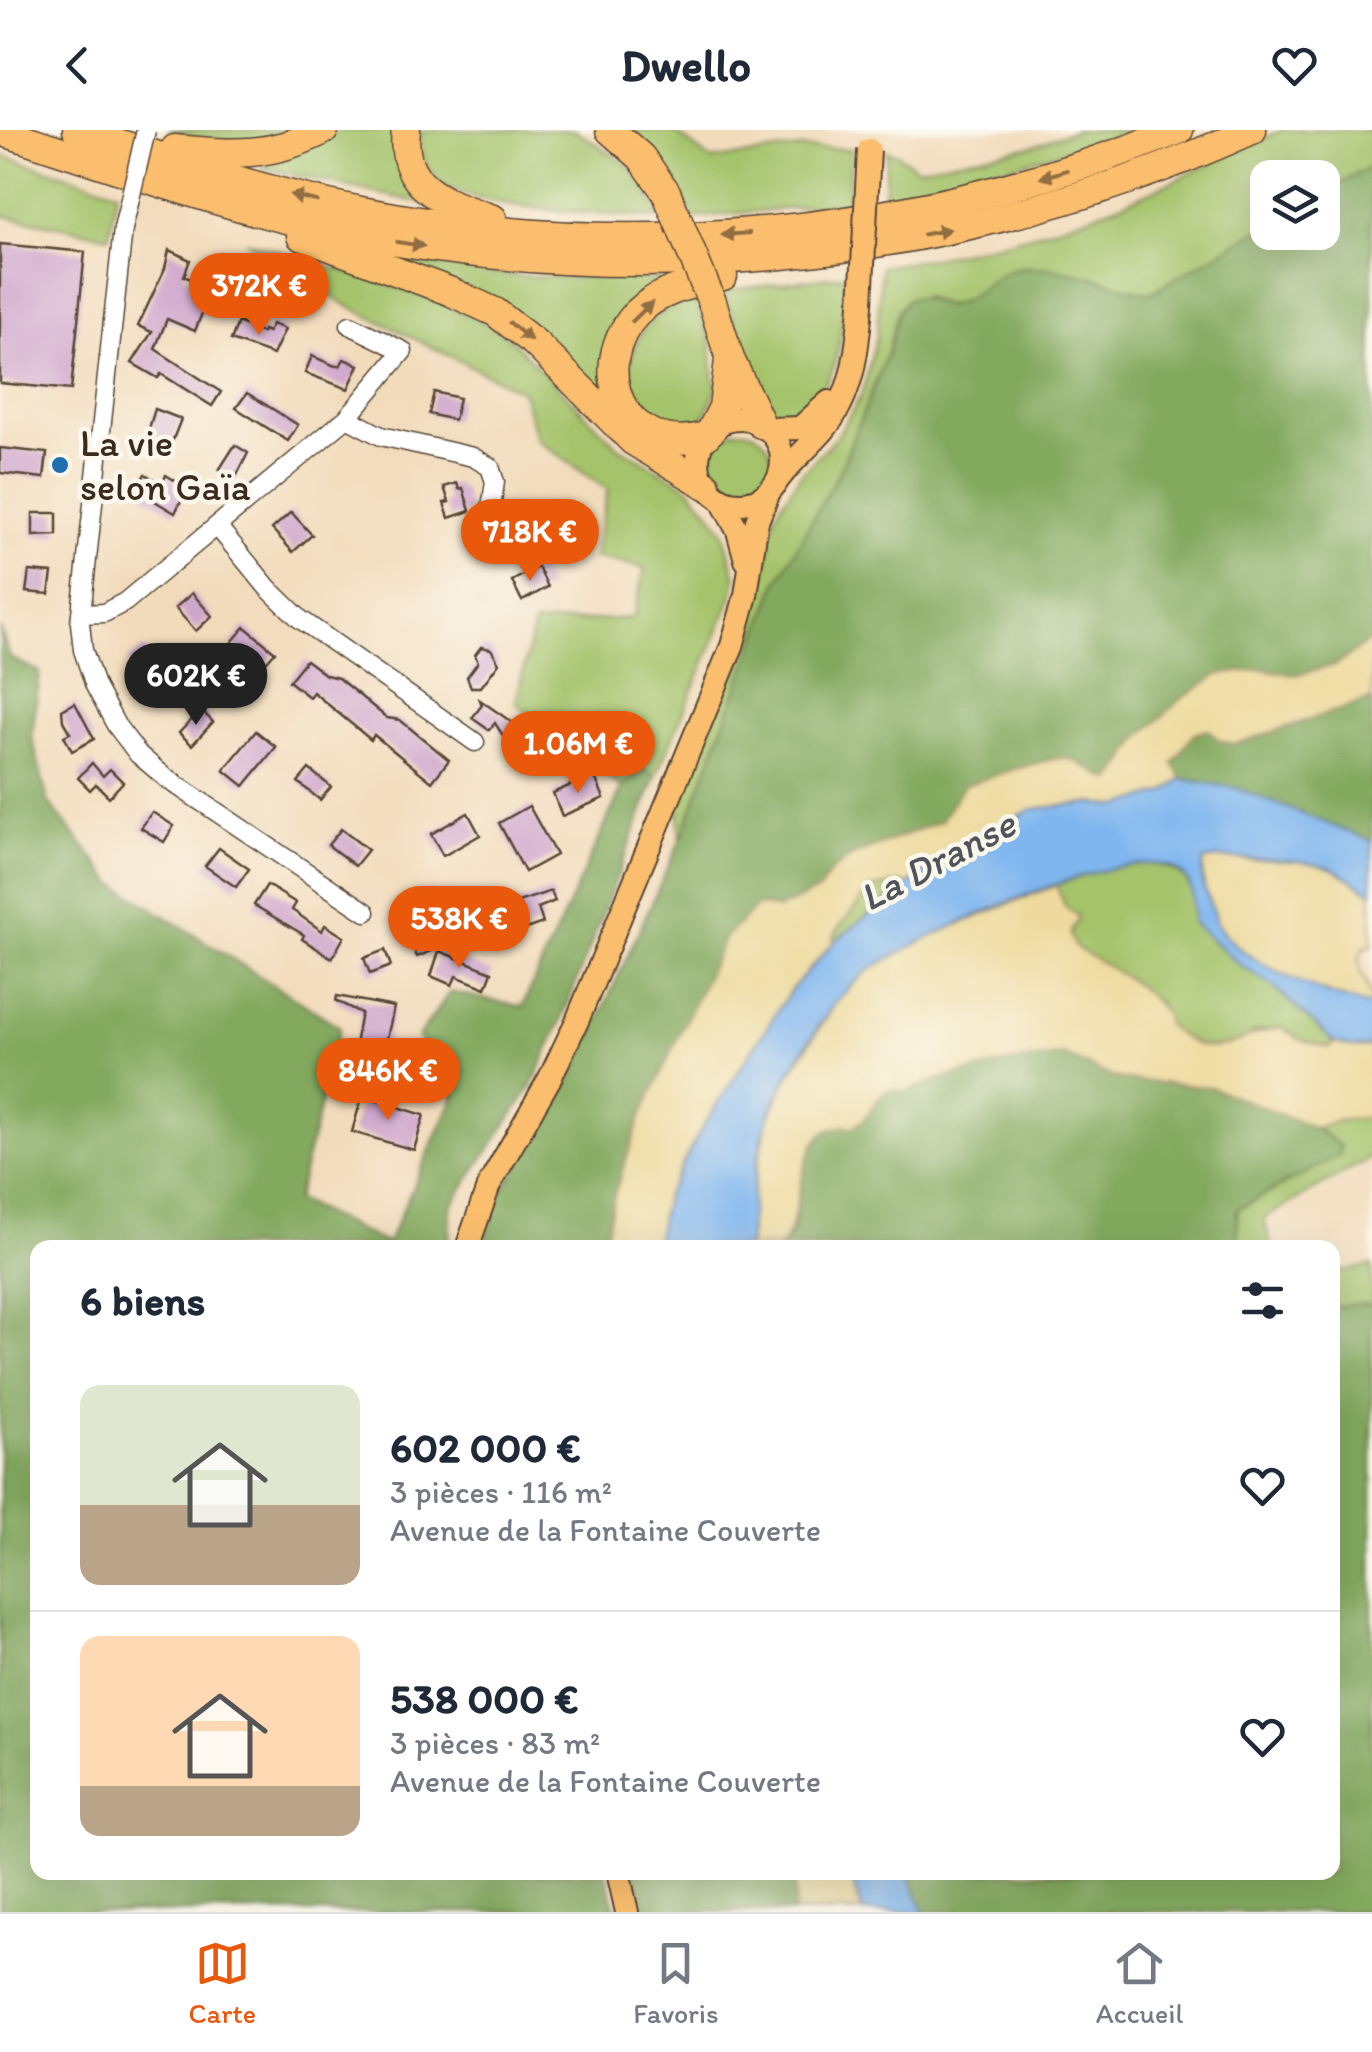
<!DOCTYPE html>
<html lang="fr">
<head>
<meta charset="utf-8">
<style>
	:root { --surface:#fff; --page:#f2f2f3; --text:#1f2937; --muted:#747a83; --line:#e0e1e3; --accent:#ea580c }
	body { margin:0; font-family:Itim,sans-serif; background:var(--page); color:var(--text); height:100vh; display:flex; flex-direction:column; font-size:38px; white-space:nowrap }
	* { box-sizing:border-box; margin:0 }
	p { font-size:32px; color:var(--muted) }
	.icon { flex:none; width:55px; height:55px; fill:none; stroke:currentColor; stroke-width:2; stroke-linecap:round; stroke-linejoin:round }
	.map { position:relative; flex:1; overflow:hidden }
	.details { position:absolute; left:30px; top:1110px; width:1310px; height:640px; display:flex; flex-direction:column; background:var(--surface); border-radius:20px; box-shadow:0 10px 40px #0002 }
	.details>* { flex:none }
	.tools { position:absolute; left:1250px; top:30px; display:grid; gap:20px }
	.tools a { display:grid; place-items:center; width:90px; height:90px; border-radius:20px; background:var(--surface); box-shadow:0 10px 40px #0002; font-size:50px }
	.price { position:absolute; translate:-50% -85px; padding:0 22px; border-radius:35px; background:var(--accent); color:#fff; font-size:32px; line-height:65px; filter:drop-shadow(0 2px 5px #0008) }
	.price::after { content:''; position:absolute; left:50%; top:60px; width:30px; height:22px; margin-left:-15px; background:inherit; clip-path:polygon(0 0,100% 0,50% 100%) }
	.price.current { background:#222; color:#fff }
	ul { padding:0; list-style:none }
	li { display:flex; align-items:center; gap:30px; height:250px; padding:0 50px }
	li+li { border-top:2px solid var(--line) }
	li span { display:grid; place-items:center; flex:none; width:280px; height:200px; border-radius:20px; color:#555 }
	li>.icon { margin-inline-start:auto }
	span .icon { width:120px; height:120px; fill:#fffc; stroke-width:1 }
	li b { font-size:42px }
	h2 { display:flex; justify-content:space-between; align-items:center; height:120px; padding:0 50px; font-size:42px }
	header { display:flex; justify-content:space-between; align-items:center; height:130px; padding:0 50px; background:var(--surface); font-size:45px; font-weight:700 }
	.dock { display:flex; justify-content:space-around; align-items:center; height:140px; border-top:2px solid var(--line); background:var(--surface); font-size:28px; color:var(--muted) }
	.dock a { display:grid; justify-items:center; gap:5px }
	.dock .current { color:var(--accent) }
	.map>svg:first-child { display:block }
	.green { fill:#a4c36b; stroke:#707644; stroke-width:2.5 }
	.forest { fill:#83a95f; stroke:#5f6a3e; stroke-width:2.5 }
	.sand { fill:#eeda9e; stroke:#94825e; stroke-width:2.5 }
	.water { fill:#7fb6ef; stroke:#5d7086; stroke-width:2.5 }
	.building { fill:#cfa7cd }
	.lines { fill:none; stroke-linecap:round; stroke-linejoin:round }
	.minor-casing { stroke:#564536; stroke-width:21 }
	.major-casing { stroke:#564536; stroke-width:26 }
	.highway-casing { stroke:#564536; stroke-width:31 }
	.minor { stroke:#fff; stroke-width:18 }
	.major { stroke:#fbbe6e; stroke-width:22 }
	.highway { stroke:#fbbe6e; stroke-width:28 }
	.minor-bridge-casing { stroke:#564536; stroke-width:21; stroke-linecap:butt }
	.major-bridge-casing { stroke:#564536; stroke-width:26; stroke-linecap:butt }
	.highway-bridge-casing { stroke:#564536; stroke-width:31; stroke-linecap:butt }
	.minor-bridge { stroke:#fff; stroke-width:18 }
	.major-bridge { stroke:#fbbe6e; stroke-width:22 }
	.highway-bridge { stroke:#fbbe6e; stroke-width:28 }
	.oneway { fill:#916d42 }
	.poi-dot { fill:#1f6fb2; stroke:#fbf7ec; stroke-width:4 }
	.labels { text-anchor:middle; dominant-baseline:central; stroke-width:9; stroke-linejoin:round; paint-order:stroke }
	.poi-label { font-size:38px; fill:#3b2a1e; stroke:#fbf7ec; text-anchor:start }
	.water-label { font-size:40px; font-style:italic; fill:#4f545d; stroke:#fbf7ec }
</style>
</head>
<body>
<header><svg class="icon" aria-label="back" viewBox="0 0 24 24"><path d="M15 5l-7 7 7 7"/></svg>Dwello<svg class="icon" aria-label="heart" viewBox="0 0 24 24"><path d="M12 20l-8-8c-3-5 5-10 8-4 3-6 11-1 8 4z"/></svg></header>
<div class="map">
<svg width="1372" height="1782" viewBox="0 0 1372 1782">
	<rect width="100%" height="100%" fill="#fbf7ec"/>
	<filter id="ink" filterUnits="userSpaceOnUse"><feTurbulence type="fractalNoise" baseFrequency=".01" numOctaves="2"/><feDisplacementMap in="SourceGraphic" scale="20" xChannelSelector="R" yChannelSelector="G"/><feConvolveMatrix kernelMatrix="1 2 1 2 8 2 1 2 1" color-interpolation-filters="sRGB"/></filter>
	<filter id="wash" filterUnits="userSpaceOnUse"><feTurbulence type="fractalNoise" baseFrequency=".0048" numOctaves="4" result="noise"/><feDisplacementMap in="SourceGraphic" scale="40" xChannelSelector="R" yChannelSelector="G"/><feGaussianBlur stdDeviation="2.25" result="paint"/><feColorMatrix in="noise" values="0 0 0 0 0 0 0 0 0 0 0 0 0 0 0 0 0 1.4 0 .05"/><feComposite in="paint" operator="in"/></filter>
	<g filter="url(#wash)">
		<rect width="100%" height="100%" fill="#f2dbbb"/>
		<g class="green">
			<polygon points="167,0 300,0 256,13 196,7"/>
			<polygon points="340,0 398,0 423,73 262,38"/>
			<path d="M421,0H574L627,34L641,49L660,88C610,84 482,80 444,55C426,42 418,21 421,0Z"/>
			<polygon points="631,0 672,0 711,30 800,18 851,19 848,72 693,88 671,42"/>
			<polygon points="1075,0 1140,0 972,47 884,67 887,21 897,24 917,38 1033,16"/>
			<path d="M1282,0H1372V35L1323,64L1322,48H1268L1267,95L1149,164C1112,155 1070,137 1032,137C997,136 970,176 947,175C940,174 931,169 924,166L898,181L888,221L840,340L777,453L680,711L678,675L748,509L761,461L775,384L801,344L838,305L862,264L877,205L881,137C956,125 1035,108 1108,79C1167,56 1225,26 1282,0Z"/>
			<polygon points="0,25 117,61 109,106 0,85"/>
			<polygon points="246,111 437,170 487,194 509,208 618,317 687,356 710,382 723,401 736,447 732,468 656,646 643,639 622,658 516,573 534,494 633,488 645,438 594,427 608,360 537,310 523,262 344,174"/>
			<polygon points="372,126 516,146 671,150 647,165 613,274 545,213"/>
			<path d="M845,145C842,188 845,237 813,270C805,278 797,285 786,285C776,285 766,278 757,274L750,240L724,161Z"/>
			<path d="M694,168L711,211L714,251L718,254L707,282L689,302C677,298 661,296 651,289C619,266 626,214 652,190C663,179 679,173 694,168Z"/>
			<circle cx="741" cy="331" r="31"/>
			<path d="M1138,732C1183,737 1197,747 1194,794L1239,834L1273,856L1334,912L1331,918L1299,909L1281,897L1255,902L1244,910L1216,919L1189,915L1167,895L1158,872L1077,818L1070,809V800L1078,790L1066,778L1056,755L1105,738Z"/>
			<path d="M902,752L907,755L835,811L833,807C843,789 858,777 869,759Z"/>
			<polygon points="1372,987 1372,1027 1264,1088 1271,1117 1238,1117 1237,1080 1339,1025 1340,1016 1315,998 1336,991"/>
			<polygon points="1372,1135 1372,1175 1333,1177 1333,1144"/>
		</g>
		<g class="forest">
			<path d="M1372,35V509L1336,535L1295,545L1262,539L1140,607L1112,650L1099,647L1087,637L964,655L941,691L852,726L830,743L819,760L779,779L758,775L642,984L615,1062L603,1117L481,1118L500,1065L573,945L680,711L777,453L840,340L888,222L898,181L909,168C929,166 932,174 947,175C969,176 989,147 1009,140C1046,128 1111,154 1149,164L1267,95L1268,102H1322L1323,64Z"/>
			<polygon points="0,498 10,528 40,542 32,607 48,672 114,754 340,897 296,1070 387,1114 454,967 418,907 450,862 522,877 622,658 643,639 656,646 561,891 532,956 450,1077 449,1117 38,1118 38,1742 606,1743 616,1782 0,1782"/>
			<polygon points="1372,569 1372,711 1236,658 1182,649 1173,634 1194,604 1207,599 1235,614"/>
			<polygon points="1064,925 1117,949 1211,957 1315,998 1340,1016 1340,1025 1237,1079 1238,1117 780,1118 792,1103 807,1022 827,1001 864,989 882,963 892,959 906,962 936,950 1012,932"/>
			<polygon points="1359,1174 1372,1175 1372,1782 924,1782 908,1743 1332,1742 1332,1177"/>
			<polygon points="634,1743 790,1743 795,1755 794,1782 645,1782"/>
		</g>
		<g class="sand">
			<path d="M1372,509V569L1235,614L1219,610L1207,599L1194,604L1173,633L1182,649L1165,662L1119,676L1089,673L1009,691L989,714L928,740L907,755L902,752L869,759C858,777 843,789 833,807L835,811L791,860L702,998L665,1067L655,1117L603,1118L615,1062L642,984L725,807L758,775L779,779L819,760L830,743L852,726L941,691L964,655C982,650 1049,627 1063,628C1081,629 1095,646 1112,650L1140,607L1181,569L1218,545L1262,539L1295,545L1336,535Z"/>
			<path d="M1219,728C1252,730 1302,727 1331,738C1344,743 1358,756 1372,762V817L1365,816C1349,841 1372,851 1372,876C1326,866 1257,839 1224,804C1216,795 1212,780 1208,768C1203,757 1200,742 1204,730Z"/>
			<path d="M1056,755L1066,778L1077,785L1078,790C1069,801 1068,806 1077,818C1100,833 1169,867 1167,895C1216,938 1229,907 1281,897L1299,909L1330,918L1334,912L1353,917H1372V987L1336,991L1315,998L1211,957L1117,949L1064,925L1012,932L936,950L906,962L892,959L882,963L864,989L854,997C790,988 809,1083 780,1117L748,1118L752,1065L768,988L788,947L837,871L867,841L928,807Z"/>
			<polygon points="790,1743 849,1743 863,1782 794,1782 795,1755"/>
		</g>
		<g class="water">
			<path d="M1182,649L1236,658L1372,711V762C1358,756 1344,743 1331,738C1302,727 1252,730 1219,728L1204,730C1200,742 1203,757 1208,768C1212,780 1216,795 1224,804C1257,839 1326,866 1372,876V917H1352L1334,912L1273,856L1239,834L1193,793C1190,772 1199,755 1176,740C1129,708 918,809 871,839C859,847 846,860 837,871C816,897 778,957 768,989C754,1030 752,1075 748,1117H655L665,1067L702,998L791,860L835,811L928,740L989,714L1009,691L1032,679L1089,673L1119,676L1165,662Z"/>
			<polygon points="849,1743 908,1743 924,1782 863,1782"/>
		</g>
		<g id="blocks">
			<g class="building">
				<polygon points="0,114 85,122 71,260 0,253"/>
				<polygon points="169,120 190,130 184,146 212,158 195,201 167,189 155,219 221,262 212,276 161,244 158,248 132,233 152,202 138,196 165,138"/>
				<polygon points="238,192 262,203 263,200 268,202 272,194 285,199 273,225 231,210"/>
				<polygon points="312,226 335,236 340,236 344,229 359,235 348,259 305,243"/>
				<polygon points="434,262 459,268 454,290 429,284"/>
				<polygon points="247,263 298,295 288,311 236,278"/>
				<polygon points="155,279 181,289 167,325 144,315"/>
				<polygon points="235,315 248,323 235,349 219,340"/>
				<polygon points="0,318 47,323 44,348 0,343"/>
				<polygon points="145,344 162,354 166,345 187,358 175,383 136,360"/>
				<polygon points="457,353 459,359 463,358 470,381 449,388 444,373 449,372 444,357"/>
				<polygon points="291,382 312,405 293,422 272,399"/>
				<polygon points="33,383 57,383 57,405 33,406"/>
				<polygon points="538,437 548,457 522,471 512,451"/>
				<polygon points="29,441 52,443 49,464 26,462"/>
				<polygon points="192,463 212,486 196,501 175,478"/>
				<polygon points="245,497 275,522 261,538 231,513"/>
				<polygon points="481,517 491,519 499,533 481,557 471,557 467,547 478,532 475,525"/>
				<polygon points="144,518 168,549 150,562 127,531"/>
				<polygon points="306,530 326,545 338,548 387,588 400,590 449,630 432,652 374,605 371,610 313,562 309,567 289,551"/>
				<polygon points="480,570 513,593 522,587 547,626 525,640 495,593 489,600 472,588 482,575"/>
				<polygon points="75,573 94,609 72,621 64,606 70,603 63,591 62,580"/>
				<polygon points="201,580 213,592 192,615 179,603"/>
				<polygon points="256,601 276,617 244,656 224,640"/>
				<polygon points="92,633 103,646 110,639 123,652 109,667 96,654 90,660 78,648"/>
				<polygon points="309,639 331,657 320,670 298,652"/>
				<polygon points="594,645 604,668 562,686 553,663"/>
				<polygon points="529,676 556,725 525,742 499,693"/>
				<polygon points="152,682 174,696 164,712 141,698"/>
				<polygon points="468,683 480,705 443,726 431,704"/>
				<polygon points="341,699 368,720 355,736 328,715"/>
				<polygon points="219,718 249,739 236,757 205,736"/>
				<polygon points="267,755 296,773 292,780 322,801 325,795 344,807 332,828 302,809 304,805 254,775"/>
				<polygon points="551,761 555,771 538,778 543,793 526,799 521,785 417,827 406,801 438,787 443,797"/>
				<polygon points="385,820 391,836 370,844 364,828"/>
				<polygon points="439,821 492,842 486,858 456,846 452,855 431,846"/>
				<polygon points="337,866 394,877 383,926 354,920 361,883 336,871"/>
				<polygon points="362,966 424,985 414,1020 352,1002"/>
			</g>
		</g>
	</g>
	<g filter="url(#ink)">
		<use href="#blocks" fill-opacity="0" stroke="#564536" stroke-width="2.5"/>
		<g class="lines">
			<defs>
				<g id="minor">
					<polyline points="123,99 80,493 83,520 95,556 116,595 138,624 166,648 366,782"/>
					<polyline points="347,288 381,306 473,327 490,337 495,352 485,416"/>
					<polyline points="217,396 268,458 300,489 475,612"/>
					<polyline points="81,484 104,483 125,472 347,288 403,221 350,195"/>
				</g>
				<g id="major">
					<circle cx="740" cy="331" r="42"/>
					<polyline points="768,299 800,298 829,272"/>
					<path d="M780,347C793,330 809,317 823,301C853,266 858,219 861,174"/>
					<polyline points="721,369 738,401 746,430"/>
					<polyline points="467,1118 489,1055 550,948 577,891 732,516 746,465 757,391 768,364"/>
					<polyline points="618,1742 627,1782"/>
				</g>
				<g id="highway">
					<path d="M77,0C171,30 265,62 361,81C637,135 919,104 1179,0"/>
					<path d="M406,0C399,60 447,73 493,89"/>
					<polyline points="610,0 641,27 666,62"/>
					<path d="M0,1C110,36 220,76 334,100C642,165 966,130 1252,0"/>
					<path d="M175,19C233,24 270,28 324,0"/>
					<polyline points="301,106 449,161 495,182 535,213 633,311 706,355"/>
					<polyline points="712,172 730,229 761,294"/>
					<polyline points="711,301 723,277 729,230"/>
					<path d="M706,306C623,329 584,236 639,181C662,159 694,154 723,146"/>
				</g>
			</defs>
			<use href="#minor" class="minor-casing"/>
			<use href="#major" class="major-casing"/>
			<use href="#highway" class="highway-casing"/>
			<use href="#minor" class="minor"/>
			<use href="#major" class="major"/>
			<use href="#highway" class="highway"/>
			<defs>
				<polyline id="minor-bridge" points="123,99 146,0"/>
				<polyline id="major-bridge" points="861,174 869,20"/>
				<polyline id="highway-bridge" points="666,62 712,172"/>
			</defs>
			<use href="#minor-bridge" class="minor-bridge-casing"/>
			<use href="#major-bridge" class="major-bridge-casing"/>
			<use href="#highway-bridge" class="highway-bridge-casing"/>
			<use href="#minor-bridge" class="minor-bridge"/>
			<use href="#major-bridge" class="major-bridge"/>
			<use href="#highway-bridge" class="highway-bridge"/>
		</g>
		<defs><path id="oneway-solid" d="M-6-.8H1V-3.2L6.5 0L1 3.2V.8H-6Z" transform="scale(2.5)"/></defs>
		<g class="oneway">
			<use href="#oneway-solid" transform="translate(1054 44) rotate(163)"/>
			<use href="#oneway-solid" transform="translate(304 68) rotate(-166)"/>
			<use href="#oneway-solid" transform="translate(936 102) rotate(-11)"/>
			<use href="#oneway-solid" transform="translate(736 104) rotate(176)"/>
			<use href="#oneway-solid" transform="translate(410 114) rotate(9)"/>
			<use href="#oneway-solid" transform="translate(642 182) rotate(-44)"/>
			<use href="#oneway-solid" transform="translate(520 201) rotate(39)"/>
		</g>
	</g>
	<circle class="poi-dot" cx="60" cy="335" r="10"/>
	<g class="labels">
		<g class="poi-label">
			<text x="80" y="313">La vie<tspan x="80" dy="44">selon Gaïa</tspan></text>
		</g>
		<g class="water-label">
			<text transform="translate(937 730) rotate(-28)">La Dranse</text>
		</g>
	</g>
</svg>
<div class="tools">
<a><svg class="icon" aria-label="layers" viewBox="0 0 24 24"><path d="M12 4l9 5-9 5-9-5zM3 14l9 5 9-5"/></svg></a>
</div>
<b class="price" style="left:259px;top:208px">372K €</b>
<b class="price" style="left:530px;top:454px">718K €</b>
<b class="price current" style="left:196px;top:598px">602K €</b>
<b class="price" style="left:578px;top:666px">1.06M €</b>
<b class="price" style="left:459px;top:841px">538K €</b>
<b class="price" style="left:388px;top:993px">846K €</b>
<section class="details">
<h2>6 biens<svg class="icon" aria-label="filters" viewBox="0 0 24 24"><path d="M4 7h16M4 17h16"/><circle cx="9" cy="7" r="2"/><circle cx="15" cy="17" r="2"/></svg></h2>
<ul>
<li><span style="background:linear-gradient(#dfe7d0 60%,#b9a48a 0)"><svg class="icon" aria-label="home" viewBox="0 0 24 24"><path d="M3 11l9-7 9 7M6 9v11h12V9"/></svg></span><div><b>602 000 €</b><p>3 pièces · 116 m²</p><p>Avenue de la Fontaine Couverte</p></div><svg class="icon" aria-label="heart" viewBox="0 0 24 24"><path d="M12 20l-8-8c-3-5 5-10 8-4 3-6 11-1 8 4z"/></svg></li>
<li><span style="background:linear-gradient(#ffd9b3 75%,#b9a48a 0)"><svg class="icon" aria-label="home" viewBox="0 0 24 24"><path d="M3 11l9-7 9 7M6 9v11h12V9"/></svg></span><div><b>538 000 €</b><p>3 pièces · 83 m²</p><p>Avenue de la Fontaine Couverte</p></div><svg class="icon" aria-label="heart" viewBox="0 0 24 24"><path d="M12 20l-8-8c-3-5 5-10 8-4 3-6 11-1 8 4z"/></svg></li>
</ul>
</section>
</div>
<nav class="dock">
<a class="current"><svg class="icon" aria-label="map" viewBox="0 0 24 24"><path d="M3 6l6-2 6 2 6-2v14l-6 2-6-2-6 2zM9 4v14M15 6v14"/></svg>Carte</a>
<a><svg class="icon" aria-label="saved" viewBox="0 0 24 24"><path d="M7 4h10v16l-5-4-5 4z"/></svg>Favoris</a>
<a><svg class="icon" aria-label="home" viewBox="0 0 24 24"><path d="M3 11l9-7 9 7M6 9v11h12V9"/></svg>Accueil</a>
</nav>
</body>
</html>
